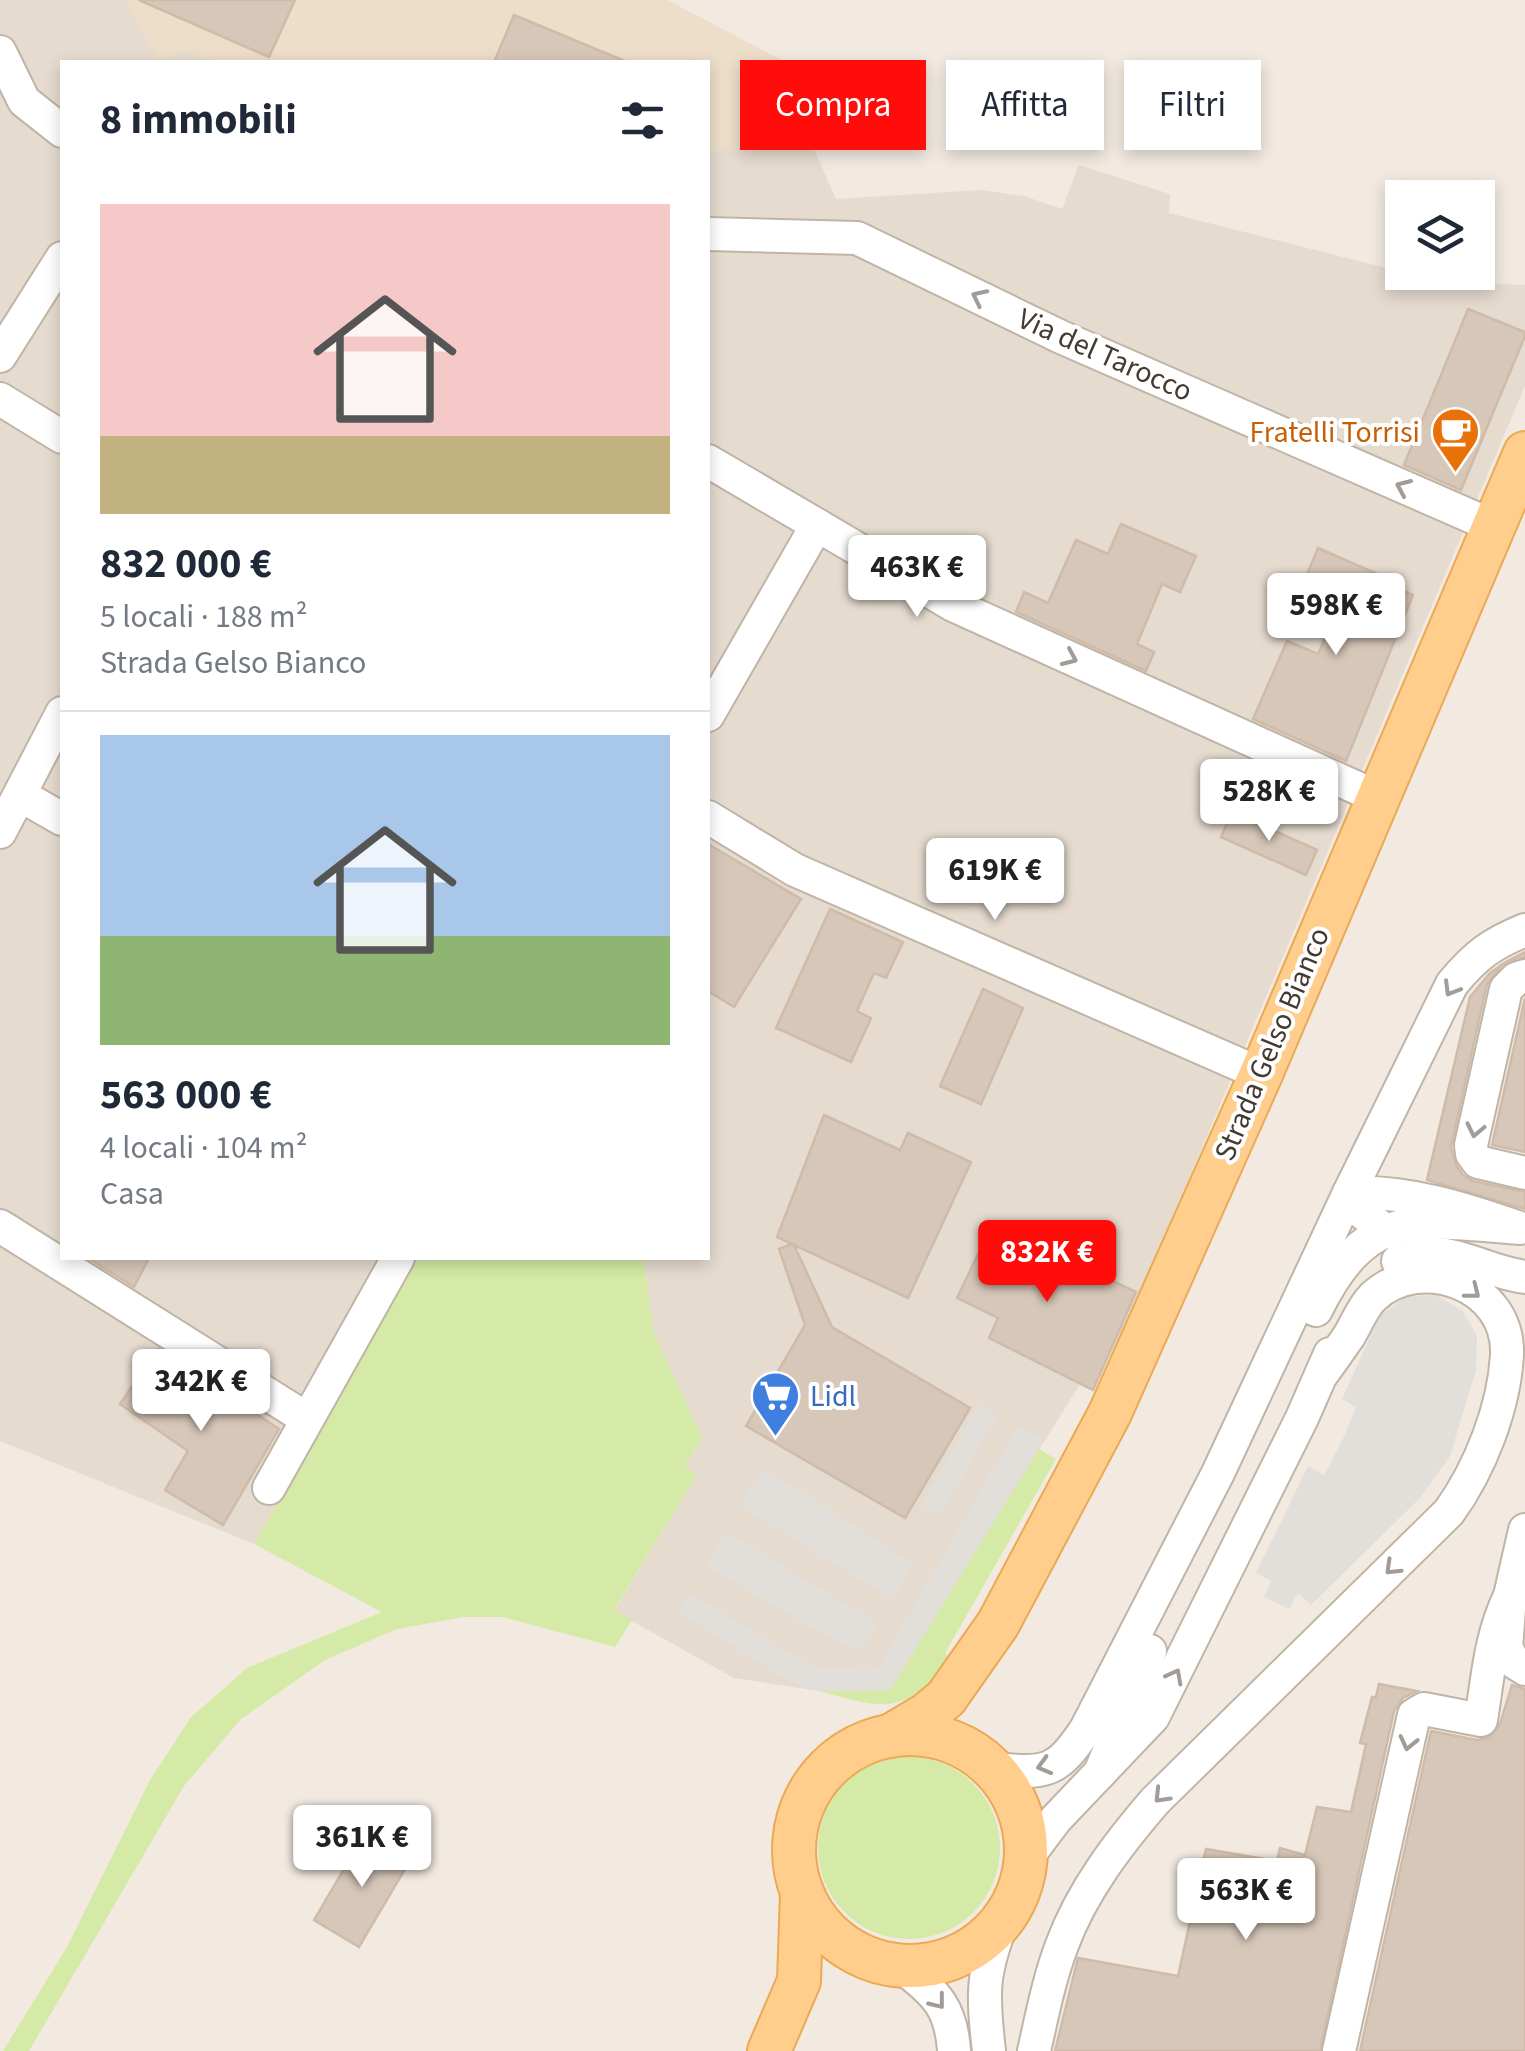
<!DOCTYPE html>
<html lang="it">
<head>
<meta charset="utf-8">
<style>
	:root { --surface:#fff; --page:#f6f6f7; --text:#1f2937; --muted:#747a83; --line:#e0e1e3; --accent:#ff0c0b }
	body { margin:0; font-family:"Source Sans 3",sans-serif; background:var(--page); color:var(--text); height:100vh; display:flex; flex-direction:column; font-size:38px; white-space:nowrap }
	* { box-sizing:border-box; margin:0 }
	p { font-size:32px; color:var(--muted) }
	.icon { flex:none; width:55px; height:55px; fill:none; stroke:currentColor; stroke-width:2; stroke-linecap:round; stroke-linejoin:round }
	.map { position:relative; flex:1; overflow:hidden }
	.drawer { position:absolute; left:60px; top:60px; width:650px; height:1200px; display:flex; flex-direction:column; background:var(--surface); border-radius:0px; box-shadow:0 5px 15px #0003 }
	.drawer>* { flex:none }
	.banner { position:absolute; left:740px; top:60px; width:635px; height:90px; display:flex; gap:20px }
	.fabs { position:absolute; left:1385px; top:180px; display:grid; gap:20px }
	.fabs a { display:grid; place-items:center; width:110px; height:110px; border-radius:0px; background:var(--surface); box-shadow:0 5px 15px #0003; font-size:50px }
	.price { position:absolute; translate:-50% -85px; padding:0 22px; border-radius:10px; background:#fff; color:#222; font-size:32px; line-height:65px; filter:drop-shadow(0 2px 5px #0008) }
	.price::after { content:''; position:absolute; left:50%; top:60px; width:30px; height:22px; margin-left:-15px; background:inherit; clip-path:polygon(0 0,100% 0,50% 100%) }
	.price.active { background:var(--accent); color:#fff }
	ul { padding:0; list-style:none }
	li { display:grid; align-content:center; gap:20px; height:530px; padding:0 40px }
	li+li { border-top:2px solid var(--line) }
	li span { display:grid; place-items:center; height:310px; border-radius:0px; color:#555 }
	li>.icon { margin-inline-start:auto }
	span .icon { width:180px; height:180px; fill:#fffc; stroke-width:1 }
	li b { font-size:42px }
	h2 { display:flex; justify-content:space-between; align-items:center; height:120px; padding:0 40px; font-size:42px }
	.tag { padding:0 35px; border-radius:0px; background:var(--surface); box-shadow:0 5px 15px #0003; font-size:35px; line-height:90px }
	.tag.active { background:var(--accent); color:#fff }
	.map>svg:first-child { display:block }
	.residential { fill:#e6dbcf }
	.education { fill:#ecdec9 }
	.green { fill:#d5eaa6 }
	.parking { fill:#e2deda }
	.building { fill:#d7c7b9; stroke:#cfbba9; stroke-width:2.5 }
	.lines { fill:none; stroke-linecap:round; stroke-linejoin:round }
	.minor-casing { stroke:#c0b4a6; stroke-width:36 }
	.major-casing { stroke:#eba956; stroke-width:46 }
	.minor { stroke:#fff; stroke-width:32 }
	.major { stroke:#ffce8d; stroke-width:42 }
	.oneway { stroke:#a19c98 }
	.labels { text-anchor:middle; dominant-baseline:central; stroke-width:8; stroke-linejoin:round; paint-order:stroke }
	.street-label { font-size:30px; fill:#433a32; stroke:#fff }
	.food-label { font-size:30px; fill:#c56008; stroke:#fff; text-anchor:end }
	.shop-label { font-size:30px; fill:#366cbe; stroke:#fff; text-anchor:start }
</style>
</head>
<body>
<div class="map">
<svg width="1525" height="2051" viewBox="0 0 1525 2051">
	<rect width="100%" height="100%" fill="#f2eae1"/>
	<polygon class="residential" points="0,0 667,0 825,83 810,140 836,199 981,190 1024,196 1062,209 1079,165 1170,194 1169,213 1438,281 1525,285 1525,386 1140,1294 1093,1390 1080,1384 890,1690 819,1691 734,1678 614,1611 696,1476 685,1467 702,1437 654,1333 643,1258 708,1258 708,62 62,62 62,1258 419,1258 254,1544 0,1441"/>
	<polygon class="education" points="125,0 667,0 825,83 810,140 708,152 708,62 214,62 184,51 159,62"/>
	<g class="green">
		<polygon points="419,1258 643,1258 654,1333 702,1437 685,1466 696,1476 614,1610 632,1620 615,1647 502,1617 463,1617 397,1629 325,1660 240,1720 184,1786 29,2051 3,2051 67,1947 150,1780 191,1717 247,1668 382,1612 254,1544"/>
		<path d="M1039,1449L1056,1459L945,1653L949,1658C906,1717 884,1709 819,1691L890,1690Z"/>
		<circle cx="909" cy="1848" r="91"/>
	</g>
	<g class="parking">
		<polygon points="1436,1295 1463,1311 1477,1336 1476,1370 1450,1456 1421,1497 1311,1605 1298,1593 1289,1609 1264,1597 1271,1581 1256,1573 1308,1466 1324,1475 1343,1439 1356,1407 1342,1399 1374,1328 1382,1314 1407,1296"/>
		<polygon points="979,1403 998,1415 940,1516 921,1505"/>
		<polygon points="1018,1426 1043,1441 890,1690 819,1691 799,1687 679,1612 689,1593 815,1668 877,1670"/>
		<polygon points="764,1468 914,1564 892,1599 739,1505"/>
		<polygon points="727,1531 877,1624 864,1646 846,1647 706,1566"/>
	</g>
	<g class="building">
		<polygon points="139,0 295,0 269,57"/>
		<polygon points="514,15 627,62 494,62"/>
		<polygon points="1468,309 1525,332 1525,336 1461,490 1404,465"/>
		<polygon points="1121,524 1196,556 1180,592 1162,584 1137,644 1154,652 1146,671 1016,612 1024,592 1048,603 1076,540 1108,554"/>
		<polygon points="1318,548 1380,575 1377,580 1413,595 1346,761 1253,719 1287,641 1318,654 1336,614 1303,599 1308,586 1303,584"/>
		<polygon points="1232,812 1317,850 1306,875 1221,837"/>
		<polygon points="708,844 801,899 734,1007 708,991"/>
		<polygon points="830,909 903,942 886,978 874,973 857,1011 871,1018 851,1062 776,1028"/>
		<polygon points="1525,952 1525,957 1502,965 1487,984 1451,1147 1456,1165 1463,1175 1473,1181 1525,1192 1525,1209 1427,1180 1470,997 1490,973 1504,963"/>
		<polygon points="983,989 1023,1008 981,1104 940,1086"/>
		<polygon points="1525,998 1525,1152 1492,1145"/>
		<polygon points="824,1115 900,1150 908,1133 971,1162 908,1298 794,1245 832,1327 970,1408 905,1518 746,1426 805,1325 779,1249 792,1244 777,1237"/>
		<polygon points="993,1223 1136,1292 1093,1390 989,1338 998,1318 957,1298"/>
		<polygon points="88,1258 149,1258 134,1287"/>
		<polygon points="158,1349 279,1429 223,1525 165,1490 188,1451 120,1404"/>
		<polygon points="1379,1684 1417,1691 1403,1698 1394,1711 1320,2051 1055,2051 1078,1958 1178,1976 1206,1849 1277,1861 1280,1848 1305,1855 1317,1807 1351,1812 1366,1744 1360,1743 1372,1697 1376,1697"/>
		<polygon points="1512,1685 1525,1689 1525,2051 1360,2051 1431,1731 1477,1740 1489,1738 1500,1724"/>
		<polygon points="365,1833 411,1859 359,1947 314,1920"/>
	</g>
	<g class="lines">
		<defs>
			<g id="minor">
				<polyline points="0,52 24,101 62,131"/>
				<polyline points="708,234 857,238 1061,337 1493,526"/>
				<polyline points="0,356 62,258"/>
				<polyline points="0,399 62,437"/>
				<polyline points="708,461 953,605 1377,797"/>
				<polyline points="708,715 817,525"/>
				<polyline points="20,795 62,819"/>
				<polyline points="708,817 795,870 1261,1074"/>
				<polyline points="0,832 62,713"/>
				<polyline points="1525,976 1516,979 1506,989 1471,1145 1472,1154 1478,1162 1525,1173"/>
				<polyline points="0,1226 307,1419"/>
				<path d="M1398,1261C1444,1240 1480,1271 1525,1277"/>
				<path d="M1316,1310C1368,1204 1419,1221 1520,1228C1466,1209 1407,1190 1349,1193L1359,1210L1387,1232"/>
				<polyline points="269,1488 398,1258"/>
				<polyline points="1525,1530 1510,1596 1506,1648 1514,1662 1525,1669"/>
				<path d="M994,1769C1046,1774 1057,1773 1086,1729L1218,1473L1349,1193L1452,984C1476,955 1491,944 1525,930"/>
				<polyline points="1100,1773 1150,1651"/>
				<polyline points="1026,1859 1056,1819 1153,1717 1302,1418 1330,1354"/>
				<path d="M900,1965C934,1993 951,2004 954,2051"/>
				<path d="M989,2051C982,1991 982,1973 1004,1917"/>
				<path d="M1034,2051C1042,2016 1049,1979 1062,1945C1082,1891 1118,1844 1155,1801L1449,1512C1480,1469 1504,1408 1507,1355C1510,1285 1421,1252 1373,1297C1362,1308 1357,1323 1349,1336C1340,1349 1331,1362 1322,1374"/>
				<path d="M1339,2051L1414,1715L1424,1709L1481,1720C1488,1677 1490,1637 1510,1596"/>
			</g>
			<g id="major">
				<circle cx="910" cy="1850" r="116"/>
				<polyline points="890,1736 927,1714 946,1698 998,1624 1110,1413 1261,1074 1525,453"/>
				<polyline points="769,2051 799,1981 802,1892"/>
			</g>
		</defs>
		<use href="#minor" class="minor-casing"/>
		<use href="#major" class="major-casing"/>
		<use href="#minor" class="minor"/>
		<use href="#major" class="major"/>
	</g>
	<defs><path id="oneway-chevron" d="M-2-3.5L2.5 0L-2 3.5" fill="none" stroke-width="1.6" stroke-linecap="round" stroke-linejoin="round" transform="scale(2.5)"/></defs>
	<g class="oneway">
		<use href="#oneway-chevron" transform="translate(979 297) rotate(-154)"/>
		<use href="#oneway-chevron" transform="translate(1403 487) rotate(-156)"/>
		<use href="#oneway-chevron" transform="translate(1070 658) rotate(24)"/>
		<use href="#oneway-chevron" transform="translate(1451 989) rotate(121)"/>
		<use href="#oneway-chevron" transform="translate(1475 1130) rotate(102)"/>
		<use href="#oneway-chevron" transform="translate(1473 1292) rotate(38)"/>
		<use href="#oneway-chevron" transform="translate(1392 1568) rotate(136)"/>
		<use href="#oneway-chevron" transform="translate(1175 1676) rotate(-62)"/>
		<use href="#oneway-chevron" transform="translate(1408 1743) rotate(103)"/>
		<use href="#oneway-chevron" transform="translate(1044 1766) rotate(164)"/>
		<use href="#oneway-chevron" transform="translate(1161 1796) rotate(134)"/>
		<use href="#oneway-chevron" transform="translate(938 2002) rotate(52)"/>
	</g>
	<defs>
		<symbol id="cafe-pin" viewBox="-11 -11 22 30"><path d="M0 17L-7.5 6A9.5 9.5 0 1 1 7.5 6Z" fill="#e8710a" stroke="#fff"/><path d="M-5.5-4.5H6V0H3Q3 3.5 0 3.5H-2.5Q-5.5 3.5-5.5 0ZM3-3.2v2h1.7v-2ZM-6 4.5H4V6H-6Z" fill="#fff"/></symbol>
		<symbol id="supermarket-pin" viewBox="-11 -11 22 30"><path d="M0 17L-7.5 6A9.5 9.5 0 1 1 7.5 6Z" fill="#3f7fe0" stroke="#fff"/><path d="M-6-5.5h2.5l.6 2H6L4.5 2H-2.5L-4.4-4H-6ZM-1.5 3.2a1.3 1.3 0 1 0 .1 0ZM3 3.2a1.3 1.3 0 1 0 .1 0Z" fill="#fff"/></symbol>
	</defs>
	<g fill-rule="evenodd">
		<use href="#cafe-pin" x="1428" y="404" width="55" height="75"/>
		<use href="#supermarket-pin" x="748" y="1368" width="55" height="75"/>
	</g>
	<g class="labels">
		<g class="street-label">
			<text transform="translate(1105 355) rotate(24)">Via del Tarocco</text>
			<text transform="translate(1272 1044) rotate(-67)">Strada Gelso Bianco</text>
		</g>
		<g class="food-label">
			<text x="1420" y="432">Fratelli Torrisi</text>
		</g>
		<g class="shop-label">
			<text x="810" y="1396">Lidl</text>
		</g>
	</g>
</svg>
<div class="fabs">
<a><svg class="icon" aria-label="layers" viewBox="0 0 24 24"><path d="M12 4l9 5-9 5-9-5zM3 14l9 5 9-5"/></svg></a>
</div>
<b class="price" style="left:917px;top:620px">463K €</b>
<b class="price" style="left:1336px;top:658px">598K €</b>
<b class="price" style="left:1269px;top:844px">528K €</b>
<b class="price" style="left:995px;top:923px">619K €</b>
<b class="price active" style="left:1047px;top:1305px">832K €</b>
<b class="price" style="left:201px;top:1434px">342K €</b>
<b class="price" style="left:362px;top:1890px">361K €</b>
<b class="price" style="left:1246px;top:1943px">563K €</b>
<div class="banner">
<a class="tag active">Compra</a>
<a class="tag">Affitta</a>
<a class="tag">Filtri</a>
</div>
<section class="drawer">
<h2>8 immobili<svg class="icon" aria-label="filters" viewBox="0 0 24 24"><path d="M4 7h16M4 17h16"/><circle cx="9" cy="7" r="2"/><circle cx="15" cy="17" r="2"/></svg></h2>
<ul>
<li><span style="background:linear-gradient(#f6c9c9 75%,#c2b280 0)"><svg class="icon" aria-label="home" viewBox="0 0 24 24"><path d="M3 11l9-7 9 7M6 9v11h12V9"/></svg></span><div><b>832 000 €</b><p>5 locali · 188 m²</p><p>Strada Gelso Bianco</p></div></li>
<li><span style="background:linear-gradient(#a9c7e8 65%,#8fb573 0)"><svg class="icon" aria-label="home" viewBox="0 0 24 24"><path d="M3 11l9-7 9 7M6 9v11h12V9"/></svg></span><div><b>563 000 €</b><p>4 locali · 104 m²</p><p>Casa</p></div></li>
</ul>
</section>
</div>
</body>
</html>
